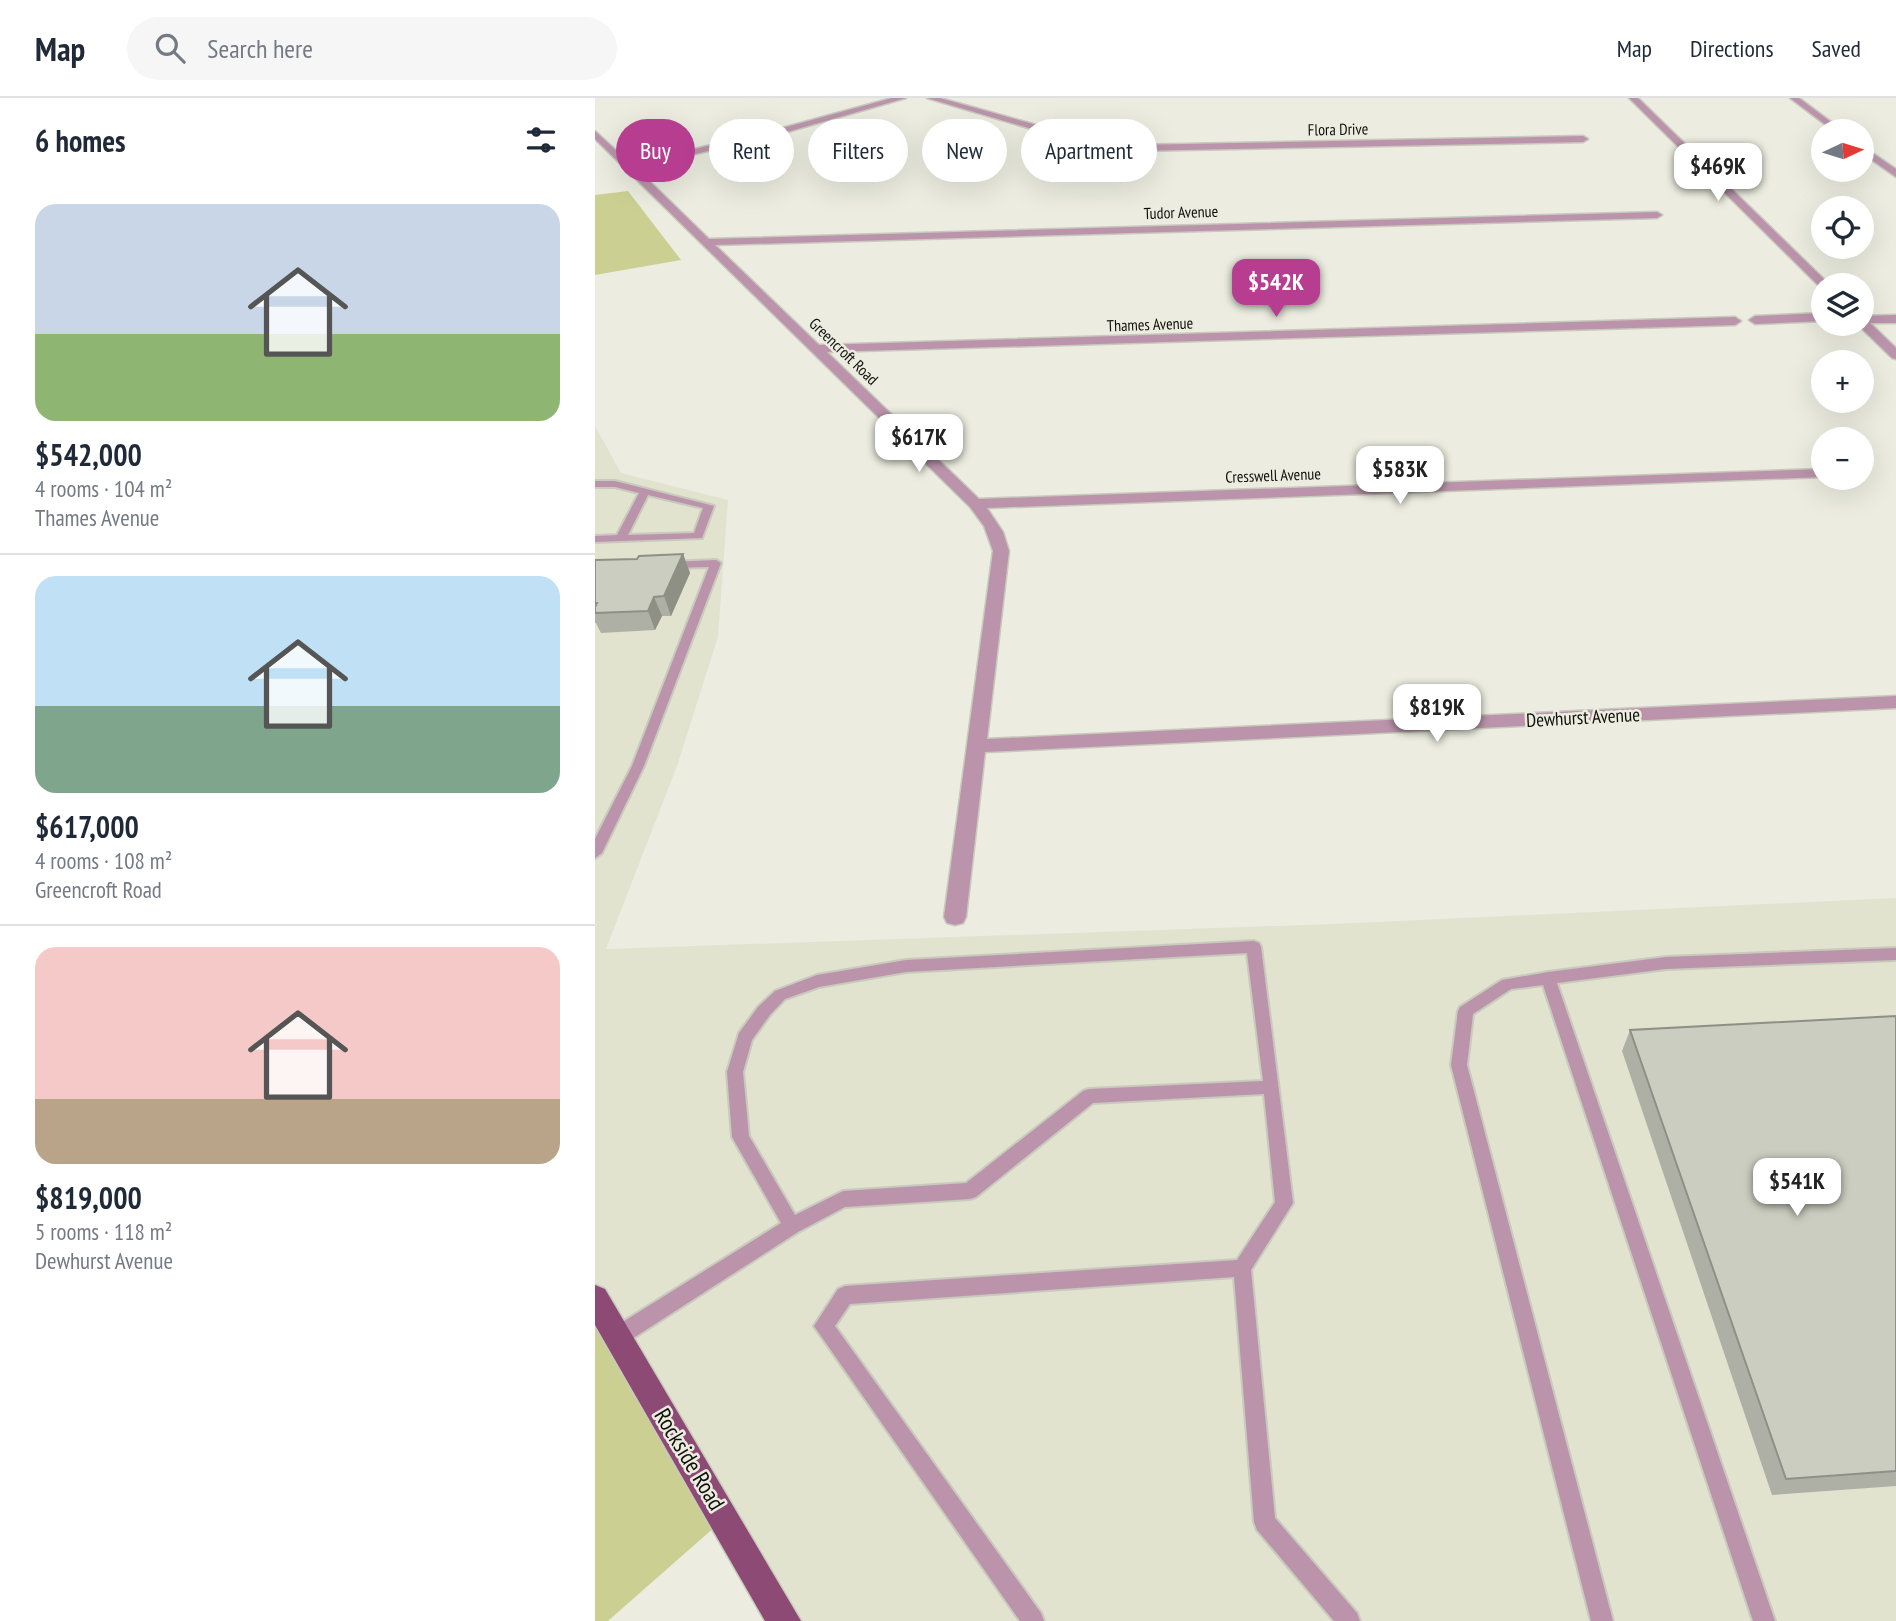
<!DOCTYPE html>
<html lang="en">
<head>
<meta charset="utf-8">
<style>
	:root { --surface:#fff; --page:#f6f6f7; --text:#1f2937; --muted:#747a83; --line:#e0e1e3; --accent:#b63d90 }
	body { margin:0; font-family:"PT Sans Narrow",sans-serif; background:var(--page); color:var(--text); height:100vh; display:flex; flex-direction:column; font-size:26px; white-space:nowrap }
	* { box-sizing:border-box; margin:0 }
	p { font-size:23px; color:var(--muted) }
	.icon { flex:none; width:38px; height:38px; fill:none; stroke:currentColor; stroke-width:2; stroke-linecap:round; stroke-linejoin:round }
	.map { position:relative; flex:1; overflow:hidden }
	.details { display:flex; flex-direction:column; background:var(--surface); width:595px }
	.details>* { flex:none }
	.top-card { position:absolute; left:21px; top:21px; width:665px; height:63px; display:flex; gap:14px }
	.needle { width:46px; rotate:86deg }
	.tools { position:absolute; left:1216px; top:21px; display:grid; gap:14px }
	.tools a { display:grid; place-items:center; width:63px; height:63px; border-radius:50%; background:var(--surface); box-shadow:0 7px 28px #0002; font-size:35px }
	.price { position:absolute; translate:-50% -60px; padding:0 16px; border-radius:14px; background:#fff; color:#222; font-size:23px; line-height:46px; filter:drop-shadow(0 2px 4px #0008) }
	.price::after { content:''; position:absolute; left:50%; top:42px; width:21px; height:16px; margin-left:-10px; background:inherit; clip-path:polygon(0 0,100% 0,50% 100%) }
	.price.current { background:var(--accent); color:#fff }
	ul { padding:0; list-style:none }
	li { display:grid; align-content:center; gap:14px; height:371px; padding:0 35px }
	li+li { border-top:2px solid var(--line) }
	li span { display:grid; place-items:center; height:217px; border-radius:21px; color:#555 }
	li>.icon { margin-inline-start:auto }
	span .icon { width:126px; height:126px; fill:#fffc; stroke-width:1 }
	li b { font-size:30px }
	h2 { display:flex; justify-content:space-between; align-items:center; height:84px; padding:0 35px; font-size:30px }
	.pill { padding:0 24px; border-radius:32px; background:var(--surface); box-shadow:0 7px 28px #0002; font-size:24px; line-height:63px }
	.pill.current { background:var(--accent); color:#fff }
	header { display:flex; align-items:center; gap:42px; box-sizing:border-box; height:98px; padding:0 35px; background:var(--surface); border-bottom:2px solid var(--line) }
	header strong { font-size:33px }
	nav { display:flex; gap:38px; margin-inline-start:auto; font-size:24px }
	.search { width:490px; height:63px; background:var(--page); display:flex; align-items:center; gap:18px; box-sizing:border-box; padding:0 24px; border-radius:38px; color:var(--muted); font-size:26px }
	main { display:flex; flex:1; min-height:0 }
	.map>svg:first-child { display:block }
	.built { fill:#e1e3cf }
	.green { fill:#cbd092 }
	.lines { fill:none; stroke-linecap:round; stroke-linejoin:round }
	.service-casing { stroke:#c9cabe; stroke-width:4 }
	.minor-casing { stroke:#c9cabe; stroke-width:3 }
	.primary-casing { stroke:#c9cabe; stroke-width:3 }
	.service { fill:#bb94ab; fill-rule:evenodd }
	.minor { fill:#bb94ab; fill-rule:evenodd }
	.primary { fill:#8c4a74; fill-rule:evenodd }
	.wall { fill:#afb0a5 }
	.shaded-wall { fill:#8e9086 }
	.building { fill:#cbcdc0; stroke:#8e9086; stroke-width:2 }
	.labels { text-anchor:middle; dominant-baseline:central; stroke-width:5; stroke-linejoin:round; paint-order:stroke }
	.far-street-label { font-size:16px; fill:#0f100b; stroke:#ecede0 }
	.street-label { font-size:19px; fill:#0f100b; stroke:#ecede0 }
	.near-street-label { font-size:23px; fill:#0f100b; stroke:#ecede0 }
</style>
</head>
<body>
<header>
<strong>Map</strong>
<div class="search"><svg class="icon" aria-label="search" viewBox="0 0 24 24"><circle cx="10" cy="10" r="6"/><path d="M15 15l6 6"/></svg>Search here</div>
<nav><a>Map</a><a>Directions</a><a>Saved</a></nav>
</header>
<main>
<section class="details">
<h2>6 homes<svg class="icon" aria-label="filters" viewBox="0 0 24 24"><path d="M4 7h16M4 17h16"/><circle cx="9" cy="7" r="2"/><circle cx="15" cy="17" r="2"/></svg></h2>
<ul>
<li><span style="background:linear-gradient(#c9d6e8 60%,#8fb573 0)"><svg class="icon" aria-label="home" viewBox="0 0 24 24"><path d="M3 11l9-7 9 7M6 9v11h12V9"/></svg></span><div><b>$542,000</b><p>4 rooms · 104 m²</p><p>Thames Avenue</p></div></li>
<li><span style="background:linear-gradient(#bfe0f5 60%,#7fa58c 0)"><svg class="icon" aria-label="home" viewBox="0 0 24 24"><path d="M3 11l9-7 9 7M6 9v11h12V9"/></svg></span><div><b>$617,000</b><p>4 rooms · 108 m²</p><p>Greencroft Road</p></div></li>
<li><span style="background:linear-gradient(#f6c9c9 70%,#b9a48a 0)"><svg class="icon" aria-label="home" viewBox="0 0 24 24"><path d="M3 11l9-7 9 7M6 9v11h12V9"/></svg></span><div><b>$819,000</b><p>5 rooms · 118 m²</p><p>Dewhurst Avenue</p></div></li>
</ul>
</section>
<div class="map">
<svg width="1301" height="1523" viewBox="0 0 1301 1523">
	<rect width="100%" height="100%" fill="#ecede0"/>
	<polygon class="built" points="0,328 26,375 133,402 123,539 82,668 11,851 738,826 1301,800 1301,1523 187,1523 0,1200"/>
	<g class="green">
		<polygon points="33,93 86,162 0,177 0,97"/>
		<polygon points="0,1200 130,1420 13,1523 0,1523"/>
	</g>
	<g class="lines">
		<defs>
			<g id="service">
				<path d="M0,383H20L119,408L107,440L0,444V438L22,437L44,395L20,389H0ZM53,397L108,410L99,435L33,437Z"/>
				<polygon points="121,462 126,465 49,668 7,755 0,760 0,741 37,668 114,469 75,470 70,467 75,464"/>
				<path d="M659,843L664,845L666,849L698,1105L656,1172L680,1420L762,1515L765,1523H739L662,1432L659,1424L639,1179L255,1206L240,1228L446,1515L449,1523H425L219,1228L243,1191L250,1188L642,1162L680,1104L669,996L498,1005L381,1099L375,1101L250,1109L203,1134L29,1246L22,1248L15,1246L12,1239L15,1232L186,1125L137,1039L132,974L144,935L163,909L180,893L222,877L311,862ZM652,855L668,983L494,991L488,993L371,1085L248,1093L200,1117L154,1038L148,974L157,942L175,917L190,901L224,889L311,874Z"/>
				<polygon points="1301,850 1301,862 1071,871 962,885 1180,1523 1158,1523 948,887 916,891 878,916 872,967 1018,1523 996,1523 856,967 863,913 865,909 907,882 953,874 1071,859"/>
			</g>
			<g id="minor">
				<polygon points="297,0 311,0 185,36 41,70 114,141 1062,114 1067,117 1062,120 120,147 224,247 1140,219 1146,223 1140,227 232,254 384,401 1228,371 1228,379 392,410 408,434 414,453 392,641 1301,598 1301,610 390,654 371,819 368,825 360,827 352,825 349,819 398,453 389,428 375,409 0,41 0,33 36,66 180,32"/>
				<polygon points="332,0 345,0 488,40 539,47 988,38 993,41 988,44 539,53 484,45"/>
				<polygon points="1034,0 1043,0 1235,187 1225,189"/>
				<polygon points="1195,0 1204,0 1248,33 1239,33"/>
				<polygon points="1267,48 1301,71 1301,79 1267,55"/>
				<polygon points="1228,215 1228,223 1160,226 1154,222 1160,218"/>
				<polygon points="1301,217 1301,225 1275,225 1301,250 1301,261 1297,260 1262,226 1267,226 1267,218"/>
			</g>
			<polygon id="primary" points="0,1187 10,1191 206,1523 170,1523 0,1227"/>
		</defs>
		<use href="#service" class="service-casing"/>
		<use href="#minor" class="minor-casing"/>
		<use href="#primary" class="primary-casing"/>
		<use href="#service" class="service"/>
		<use href="#minor" class="minor"/>
		<use href="#primary" class="primary"/>
	</g>
	<g class="wall">
		<polygon points="88,456 95,475 76,518 67,518 60,532 6,535 1,525 0,525 0,462 42,461"/>
		<polygon points="1301,918 1301,1388 1177,1397 1027,953 1035,932"/>
	</g>
	<g class="shaded-wall">
		<polygon points="88,456 95,475 76,518 69,498"/>
		<polygon points="59,499 67,518 60,532 53,513"/>
	</g>
	<g class="building">
		<polygon points="88,456 69,498 59,499 53,513 0,515 0,509 2,505 0,505 0,462 42,461 44,458"/>
		<polygon points="1301,918 1301,1373 1191,1381 1035,932"/>
	</g>
	<g class="labels">
		<g class="far-street-label">
			<text transform="translate(743 31) rotate(-1)">Flora Drive</text>
			<text transform="translate(586 114) rotate(-2)">Tudor Avenue</text>
			<text transform="translate(555 226) rotate(-2)">Thames Avenue</text>
			<text transform="translate(249 253) rotate(44)">Greencroft Road</text>
			<text transform="translate(678 377) rotate(-2)">Cresswell Avenue</text>
		</g>
		<g class="street-label">
			<text transform="translate(988 619) rotate(-3)">Dewhurst Avenue</text>
		</g>
		<g class="near-street-label">
			<text transform="translate(95 1361) rotate(59)">Rockside Road</text>
		</g>
	</g>
</svg>
<div class="tools">
<a><svg class="needle" viewBox="-14 -14 28 28"><path d="M0-13l5 13h-10z" fill="#e53935"/><path d="M0 13l5-13h-10z" fill="#747a83"/></svg></a>
<a><svg class="icon" aria-label="locate" viewBox="0 0 24 24"><circle cx="12" cy="12" r="6"/><path d="M12 2v4M12 18v4M2 12h4M18 12h4"/></svg></a>
<a><svg class="icon" aria-label="layers" viewBox="0 0 24 24"><path d="M12 4l9 5-9 5-9-5zM3 14l9 5 9-5"/></svg></a>
<a>+</a>
<a>−</a>
</div>
<b class="price" style="left:1123px;top:105px">$469K</b>
<b class="price current" style="left:681px;top:221px">$542K</b>
<b class="price" style="left:324px;top:376px">$617K</b>
<b class="price" style="left:805px;top:408px">$583K</b>
<b class="price" style="left:842px;top:646px">$819K</b>
<b class="price" style="left:1202px;top:1120px">$541K</b>
<div class="top-card">
<a class="pill current">Buy</a>
<a class="pill">Rent</a>
<a class="pill">Filters</a>
<a class="pill">New</a>
<a class="pill">Apartment</a>
</div>
</div>
</main>
</body>
</html>
